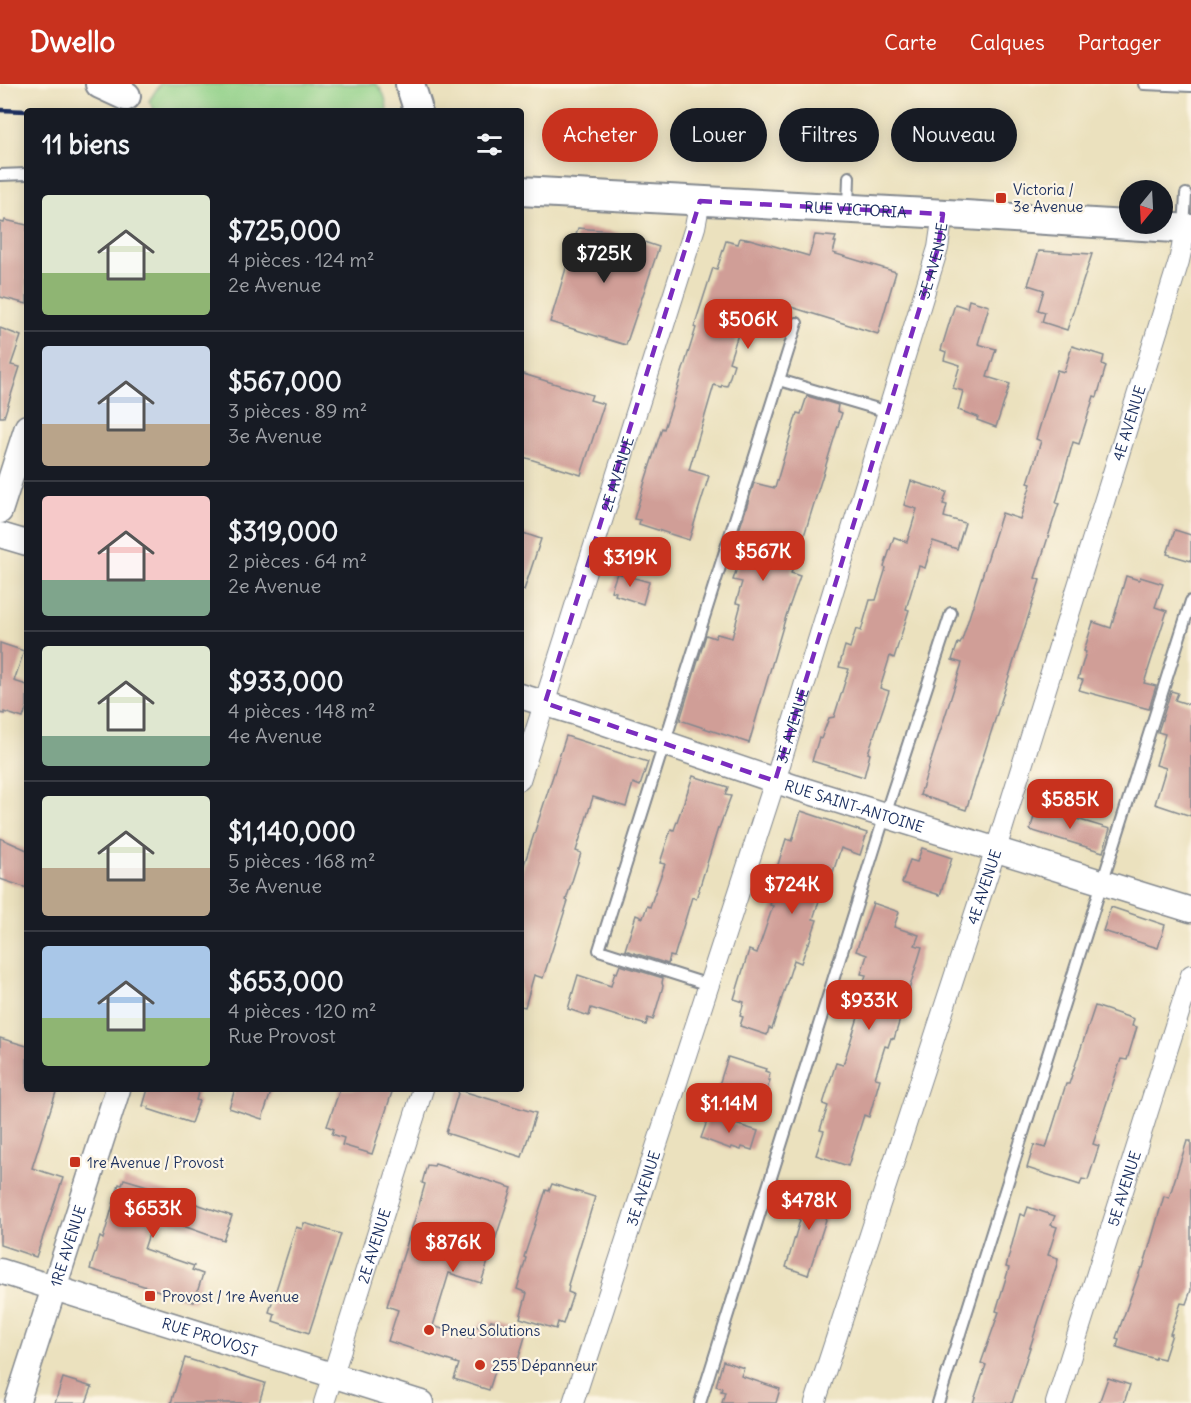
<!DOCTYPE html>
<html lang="fr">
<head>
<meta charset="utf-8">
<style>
	:root { --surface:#171b24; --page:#242831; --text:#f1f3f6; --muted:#9ea1a6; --line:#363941; --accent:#c8321e }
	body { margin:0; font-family:Delius,sans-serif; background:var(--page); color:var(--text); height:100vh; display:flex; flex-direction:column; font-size:22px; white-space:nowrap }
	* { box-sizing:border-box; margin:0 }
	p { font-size:20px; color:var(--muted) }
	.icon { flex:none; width:33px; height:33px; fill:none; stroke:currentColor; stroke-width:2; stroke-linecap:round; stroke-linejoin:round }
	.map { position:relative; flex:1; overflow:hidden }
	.sheet { position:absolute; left:24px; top:24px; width:500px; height:984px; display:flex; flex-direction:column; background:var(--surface); border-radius:6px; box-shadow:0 3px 15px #0003 }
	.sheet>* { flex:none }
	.top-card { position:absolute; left:542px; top:24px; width:560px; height:54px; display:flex; gap:12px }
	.needle { width:39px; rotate:198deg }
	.tools { position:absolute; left:1119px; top:96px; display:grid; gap:12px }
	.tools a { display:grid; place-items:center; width:54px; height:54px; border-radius:50%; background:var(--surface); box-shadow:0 3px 15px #0003; font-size:30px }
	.price { position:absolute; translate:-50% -51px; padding:0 14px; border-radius:12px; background:var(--accent); color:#fff; font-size:20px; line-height:39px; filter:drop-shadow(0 2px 3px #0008) }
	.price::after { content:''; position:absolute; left:50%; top:36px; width:18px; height:14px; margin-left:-9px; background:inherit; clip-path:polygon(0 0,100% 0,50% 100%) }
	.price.selected { background:#222; color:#fff }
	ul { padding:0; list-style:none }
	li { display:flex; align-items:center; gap:18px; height:150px; padding:0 18px }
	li+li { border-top:2px solid var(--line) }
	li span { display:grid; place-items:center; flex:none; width:168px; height:120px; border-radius:6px; color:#555 }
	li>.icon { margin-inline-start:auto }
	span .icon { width:72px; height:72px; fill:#fffc; stroke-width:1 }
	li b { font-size:26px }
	h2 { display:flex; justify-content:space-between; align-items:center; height:72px; padding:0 18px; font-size:26px }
	.pill { padding:0 21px; border-radius:27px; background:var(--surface); box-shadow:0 3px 15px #0003; font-size:21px; line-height:54px }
	.pill.selected { background:var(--accent); color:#fff }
	header { display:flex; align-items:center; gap:36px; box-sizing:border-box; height:84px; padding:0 30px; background:var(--accent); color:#fff }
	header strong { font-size:28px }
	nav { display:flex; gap:33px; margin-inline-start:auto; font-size:21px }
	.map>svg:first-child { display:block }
	.green { fill:#8fd087; stroke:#558072; stroke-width:1.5 }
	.building { fill:#d09e97 }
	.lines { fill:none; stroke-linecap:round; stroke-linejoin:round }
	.service-casing { stroke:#83888e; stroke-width:14 }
	.minor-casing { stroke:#83888e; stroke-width:22 }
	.tertiary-casing { stroke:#83888e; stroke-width:27 }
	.secondary-casing { stroke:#83888e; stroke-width:32 }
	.service { stroke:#fff; stroke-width:10 }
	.minor { stroke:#fff; stroke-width:20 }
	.tertiary { stroke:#fff; stroke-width:24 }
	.secondary { stroke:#fff; stroke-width:28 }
	.rail { stroke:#1b2f5e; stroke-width:4.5 }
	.marked { fill:none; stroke:#7b2cbf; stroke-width:4.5; stroke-dasharray:12 8; stroke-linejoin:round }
	.poi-dot { fill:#c8321e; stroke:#fcf5e5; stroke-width:2 }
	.labels { text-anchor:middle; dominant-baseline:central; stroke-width:4.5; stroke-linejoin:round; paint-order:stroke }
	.poi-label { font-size:15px; fill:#1b2f5e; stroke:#fcf5e5; text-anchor:start }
	.street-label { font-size:15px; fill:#1b2f5e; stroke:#fcf5e5 }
</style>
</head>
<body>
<header>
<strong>Dwello</strong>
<nav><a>Carte</a><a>Calques</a><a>Partager</a></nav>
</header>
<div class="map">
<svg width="1191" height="1319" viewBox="0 0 1191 1319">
	<rect width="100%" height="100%" fill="#fcf5e5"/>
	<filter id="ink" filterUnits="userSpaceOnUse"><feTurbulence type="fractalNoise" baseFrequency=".0167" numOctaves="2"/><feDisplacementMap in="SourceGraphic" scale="12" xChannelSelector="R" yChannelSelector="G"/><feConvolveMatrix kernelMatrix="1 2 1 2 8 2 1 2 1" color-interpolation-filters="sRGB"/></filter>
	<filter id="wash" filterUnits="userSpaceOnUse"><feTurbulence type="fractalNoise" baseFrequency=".008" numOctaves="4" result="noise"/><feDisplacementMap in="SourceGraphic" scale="24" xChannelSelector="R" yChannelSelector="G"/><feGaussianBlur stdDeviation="1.35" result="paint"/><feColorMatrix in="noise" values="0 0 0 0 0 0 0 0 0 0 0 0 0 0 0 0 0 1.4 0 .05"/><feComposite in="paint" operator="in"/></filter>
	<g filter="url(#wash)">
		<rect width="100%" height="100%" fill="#ebe1be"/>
		<path class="green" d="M160,0H376C384,7 387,17 387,27H155L149,17Z"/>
		<g id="blocks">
			<g class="building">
				<polygon points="5,136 27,141 27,220 0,213 0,138 4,139"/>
				<polygon points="578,144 611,147 659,163 626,261 550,238"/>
				<polygon points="815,151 836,153 834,158 836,158 833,169 896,188 878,250 775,218 766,245 742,238 729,278 734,280 727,302 722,301 721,303 714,301 689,386 709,392 689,456 639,440 640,436 634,435 646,394 662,344 664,345 671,324 696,244 694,243 713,184 717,185 726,157 738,160 740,154 746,155 746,154 809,172"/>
				<polygon points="1039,167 1092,170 1067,246 1042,238 1045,228 1038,226 1044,206 1028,201"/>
				<polygon points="969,216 989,222 978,260 996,265 987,293 1010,300 996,343 977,336 978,333 958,326 963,307 953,304 960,281 944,276 946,268 941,266 955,220 967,224"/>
				<polygon points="0,244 21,252 11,281 20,283 4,333 0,333"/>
				<polygon points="1072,262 1104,272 1102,280 1106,282 1097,313 1094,312 1079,360 1073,358 1056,419 1059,420 1058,422 1035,494 1040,496 966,726 920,711 962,579 952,576 958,559 960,560 962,556 1002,429 1020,435 1031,400 1028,399 1041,357 1036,355 1057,286 1064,288"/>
				<polygon points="520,289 592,311 590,316 604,320 581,391 520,372"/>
				<polygon points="807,312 838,321 837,327 842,329 803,455 802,455 791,489 800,492 786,532 749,659 680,636 706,551 715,554 717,550 732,554 741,520 736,519 742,498 733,496 740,475 731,472 754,399 775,404 797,329 801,330"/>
				<polygon points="911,397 947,408 943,420 947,421 944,433 965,439 957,465 933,457 925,484 919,482 906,525 909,526 894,574 890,572 880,604 889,607 868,669 870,670 864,693 812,677 819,654 821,655 829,634 834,633 849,585 839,583 845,562 850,564 856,545 861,547 870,516 876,516 886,484 884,483 894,453 907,458 917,425 904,421"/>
				<polygon points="1175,446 1191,451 1191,477 1167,470"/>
				<polygon points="520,448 541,455 524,506 520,505"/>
				<polygon points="617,489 649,498 643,520 615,511 616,508 611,507"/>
				<polygon points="1126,492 1139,496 1140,493 1163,500 1155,523 1167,527 1144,599 1156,602 1149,625 1079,606 1083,596 1078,595 1086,568 1084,567 1093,538 1111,544"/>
				<polygon points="0,559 24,567 14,597 27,601 27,622 23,634 4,628 4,630 0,629"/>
				<polygon points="1171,607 1178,609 1175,616 1191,621 1191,732 1155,720 1166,684 1156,681 1165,650 1158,648"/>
				<polygon points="566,652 648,678 640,702 633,699 626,723 593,713 576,767 581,769 566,816 568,817 543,894 534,891 525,923 520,922 520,793"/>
				<polygon points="693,692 728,703 725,711 731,712 719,744 718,744 696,815 692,813 674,873 670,872 668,880 625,866 636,831 643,834 647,822 650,823 653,814 665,780 660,779 671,745 674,746"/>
				<polygon points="1037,723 1110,745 1103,768 1030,746"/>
				<polygon points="801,727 867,749 860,771 841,764 828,803 824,802 813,835 817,836 809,859 808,859 801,879 794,876 772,945 769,944 767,951 740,942 743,933 740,932 744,918 734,915 749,866 757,869 773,822 770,821 771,818 767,817 775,790 786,755 792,757"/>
				<polygon points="0,754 27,766 27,804 0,795"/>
				<polygon points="922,764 952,774 940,811 902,799 910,776 917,778"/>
				<polygon points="873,819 899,828 894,843 919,851 915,861 922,863 894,955 891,954 888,963 885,962 875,994 880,995 869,1033 864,1031 848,1082 816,1071 824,1047 820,1046 828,1022 823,1020 836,979 843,981 867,905 862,903 866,891 861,890 867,871 856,867"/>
				<polygon points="1111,823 1165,841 1158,864 1103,847"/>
				<polygon points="620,881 663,894 662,899 663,902 653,936 648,934 646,941 591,924 589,932 568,925 578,891 611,902 615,888 617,889"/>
				<polygon points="1095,922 1134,935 1132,942 1137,943 1127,976 1121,975 1093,1060 1099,1062 1088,1096 1082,1095 1080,1101 1027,1084 1034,1061 1046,1064 1066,1000 1069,1000"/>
				<polygon points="0,954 27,962 27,1005 57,1005 32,1084 63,1094 36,1173 0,1161"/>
				<polygon points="728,973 766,985 765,987 770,989 768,996 770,996 764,1016 718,1004"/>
				<polygon points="148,1005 199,1005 196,1016 199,1017 191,1039 148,1025 149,1023 143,1022"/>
				<polygon points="235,1005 272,1005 262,1035 229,1024"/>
				<polygon points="340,1005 393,1005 372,1070 342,1061 344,1054 332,1050 334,1045 327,1042"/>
				<polygon points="459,1006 536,1029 522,1073 446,1049"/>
				<polygon points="709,1032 758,1047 752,1066 742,1063 741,1066 732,1063 731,1065 701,1054"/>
				<polygon points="1187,1057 1191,1057 1191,1206 1186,1220 1181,1219 1170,1250 1172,1250 1164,1275 1156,1273 1155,1275 1117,1263 1119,1255 1116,1254 1141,1184 1143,1184 1164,1112 1169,1114"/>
				<polygon points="435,1080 512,1104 481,1199 449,1189 433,1242 471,1254 475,1242 479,1243 481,1237 489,1240 491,1236 527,1246 516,1283 498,1278 489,1306 454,1295 459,1280 388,1257 398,1226 387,1222 417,1128 425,1100 422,1099 427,1081 434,1082"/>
				<polygon points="124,1095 177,1111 179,1114 232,1132 223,1156 155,1132 144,1165 194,1182 192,1186 203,1190 194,1218 90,1185 100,1153 103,1155 119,1100 122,1101"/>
				<polygon points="552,1100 595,1113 568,1201 569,1202 568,1208 573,1210 563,1240 558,1238 556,1245 520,1234 527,1209 517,1205 526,1174 524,1173 546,1106 549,1107"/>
				<polygon points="806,1106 833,1114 808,1191 786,1183 800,1136 797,1134"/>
				<polygon points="1028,1123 1055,1132 1051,1141 1057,1143 1048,1171 1058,1174 1057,1180 1012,1319 973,1319 986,1281 981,1279 999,1228 996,1227 1009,1184 1006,1183 1020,1130 1025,1132"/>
				<polygon points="304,1139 341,1150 309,1249 273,1237 275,1230 269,1228 296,1143 302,1145"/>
				<polygon points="185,1274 265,1299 259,1319 171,1319"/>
				<polygon points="723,1277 744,1284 741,1292 780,1305 776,1319 722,1319 725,1308 721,1307 722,1304 716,1302"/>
				<polygon points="63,1294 92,1303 86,1319 55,1319"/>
				<polygon points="1108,1294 1130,1301 1124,1319 1099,1319"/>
			</g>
		</g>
	</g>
	<g filter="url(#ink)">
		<use href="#blocks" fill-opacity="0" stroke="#83888e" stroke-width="1.5"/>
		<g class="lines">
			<defs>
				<g id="service">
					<polyline points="1144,0 1191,2"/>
					<polyline points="0,91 27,90"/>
					<polyline points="848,123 849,93"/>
					<polyline points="1184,145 1186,110"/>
					<polyline points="779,296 888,328"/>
					<polyline points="709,901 599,866 797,239"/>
					<polyline points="700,1319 885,731 951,529"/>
					<polyline points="938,1319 1191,517"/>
				</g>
				<g id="minor">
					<path id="s1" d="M520,696L695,143L700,117"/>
					<path id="s2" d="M324,1319L423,1005"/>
					<path id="s3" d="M573,1319L775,697L938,164L943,130"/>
					<path id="s4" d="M815,1319L996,765L1179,177L1182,163L1184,145"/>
					<path id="s5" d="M1056,1319L1191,891"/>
				</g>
				<g id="tertiary">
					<polyline points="0,427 27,343"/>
					<polyline points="0,451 27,459"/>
					<path id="s6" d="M520,612L573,628L794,703L1191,826"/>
					<path id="s7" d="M0,1187L421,1319"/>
					<path id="s8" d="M17,1319L118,1005"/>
				</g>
				<g id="secondary">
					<polyline points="100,0 126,12"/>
					<polyline points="410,0 417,22 416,27"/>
					<path id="s9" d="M520,107L965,131L1191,145"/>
				</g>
			</defs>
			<use href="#service" class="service-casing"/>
			<use href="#minor" class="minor-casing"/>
			<use href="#tertiary" class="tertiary-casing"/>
			<use href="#secondary" class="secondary-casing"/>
			<use href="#service" class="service"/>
			<use href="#minor" class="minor"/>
			<use href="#tertiary" class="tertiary"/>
			<use href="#secondary" class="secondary"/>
			<polyline class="rail" points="0,26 27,27"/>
		</g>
	</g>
	<path class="marked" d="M700,117L943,130L938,164L775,697L545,619Z"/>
	<g class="poi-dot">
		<rect x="995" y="108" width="12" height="12" rx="3"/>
		<rect x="69" y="1072" width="12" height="12" rx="3"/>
		<rect x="144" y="1206" width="12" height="12" rx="3"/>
		<circle cx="429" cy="1246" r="6"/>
		<circle cx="480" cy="1281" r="6"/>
	</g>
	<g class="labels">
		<g class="poi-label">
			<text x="1013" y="105">Victoria /<tspan x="1013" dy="17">3e Avenue</tspan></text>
			<text x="87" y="1078">1re Avenue / Provost</text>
			<text x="162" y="1212">Provost / 1re Avenue</text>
			<text x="441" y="1246">Pneu Solutions</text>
			<text x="492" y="1281">255 Dépanneur</text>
		</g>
		<g class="street-label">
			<text stroke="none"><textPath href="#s9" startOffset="336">RUE VICTORIA</textPath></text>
			<text stroke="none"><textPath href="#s3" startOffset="1198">3E AVENUE</textPath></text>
			<text stroke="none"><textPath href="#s4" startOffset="1029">4E AVENUE</textPath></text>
			<text stroke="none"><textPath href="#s1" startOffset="321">2E AVENUE</textPath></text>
			<text stroke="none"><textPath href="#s3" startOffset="712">3E AVENUE</textPath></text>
			<text stroke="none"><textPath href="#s6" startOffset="352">RUE SAINT-ANTOINE</textPath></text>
			<text stroke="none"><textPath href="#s4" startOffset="543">4E AVENUE</textPath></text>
			<text stroke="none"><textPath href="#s3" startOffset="226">3E AVENUE</textPath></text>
			<text stroke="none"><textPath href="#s5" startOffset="225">5E AVENUE</textPath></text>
			<text stroke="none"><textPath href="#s8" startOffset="165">1RE AVENUE</textPath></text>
			<text stroke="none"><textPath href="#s2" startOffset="165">2E AVENUE</textPath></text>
			<text stroke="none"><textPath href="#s7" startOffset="220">RUE PROVOST</textPath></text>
		</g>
	</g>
</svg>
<div class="tools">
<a><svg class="needle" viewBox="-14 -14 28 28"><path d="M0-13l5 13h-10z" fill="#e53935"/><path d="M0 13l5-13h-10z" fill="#9ea1a6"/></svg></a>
</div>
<b class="price selected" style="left:604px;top:200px">$725K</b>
<b class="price" style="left:748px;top:266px">$506K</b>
<b class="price" style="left:763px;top:498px">$567K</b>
<b class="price" style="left:630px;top:504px">$319K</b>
<b class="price" style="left:1070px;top:746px">$585K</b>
<b class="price" style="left:792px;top:831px">$724K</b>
<b class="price" style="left:869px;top:947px">$933K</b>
<b class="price" style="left:729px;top:1050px">$1.14M</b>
<b class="price" style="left:809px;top:1147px">$478K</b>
<b class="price" style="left:153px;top:1155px">$653K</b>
<b class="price" style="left:453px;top:1189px">$876K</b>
<div class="top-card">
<a class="pill selected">Acheter</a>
<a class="pill">Louer</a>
<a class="pill">Filtres</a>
<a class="pill">Nouveau</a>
</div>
<section class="sheet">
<h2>11 biens<svg class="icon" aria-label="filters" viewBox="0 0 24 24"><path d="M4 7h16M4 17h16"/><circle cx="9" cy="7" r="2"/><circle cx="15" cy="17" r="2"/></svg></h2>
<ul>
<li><span style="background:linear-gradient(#dfe7d0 65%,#8fb573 0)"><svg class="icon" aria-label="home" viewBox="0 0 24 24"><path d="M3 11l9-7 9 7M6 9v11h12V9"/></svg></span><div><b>$725,000</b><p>4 pièces · 124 m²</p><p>2e Avenue</p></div></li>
<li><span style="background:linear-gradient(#c9d6e8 65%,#b9a48a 0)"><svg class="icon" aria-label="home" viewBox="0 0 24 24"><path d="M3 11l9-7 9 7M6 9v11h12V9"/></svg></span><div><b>$567,000</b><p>3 pièces · 89 m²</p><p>3e Avenue</p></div></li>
<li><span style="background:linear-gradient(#f6c9c9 70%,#7fa58c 0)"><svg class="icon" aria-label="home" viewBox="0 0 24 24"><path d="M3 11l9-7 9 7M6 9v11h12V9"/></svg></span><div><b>$319,000</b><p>2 pièces · 64 m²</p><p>2e Avenue</p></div></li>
<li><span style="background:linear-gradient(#dfe7d0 75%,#7fa58c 0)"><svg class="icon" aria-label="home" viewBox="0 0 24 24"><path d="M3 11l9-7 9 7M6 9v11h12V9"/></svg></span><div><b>$933,000</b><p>4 pièces · 148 m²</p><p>4e Avenue</p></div></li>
<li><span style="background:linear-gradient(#dfe7d0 60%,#b9a48a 0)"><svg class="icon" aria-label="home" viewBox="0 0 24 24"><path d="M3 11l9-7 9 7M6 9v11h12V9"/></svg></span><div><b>$1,140,000</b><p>5 pièces · 168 m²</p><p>3e Avenue</p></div></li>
<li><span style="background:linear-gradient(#a9c7e8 60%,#8fb573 0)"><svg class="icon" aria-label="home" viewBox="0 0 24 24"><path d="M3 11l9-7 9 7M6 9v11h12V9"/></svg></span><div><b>$653,000</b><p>4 pièces · 120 m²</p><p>Rue Provost</p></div></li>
</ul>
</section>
</div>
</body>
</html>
